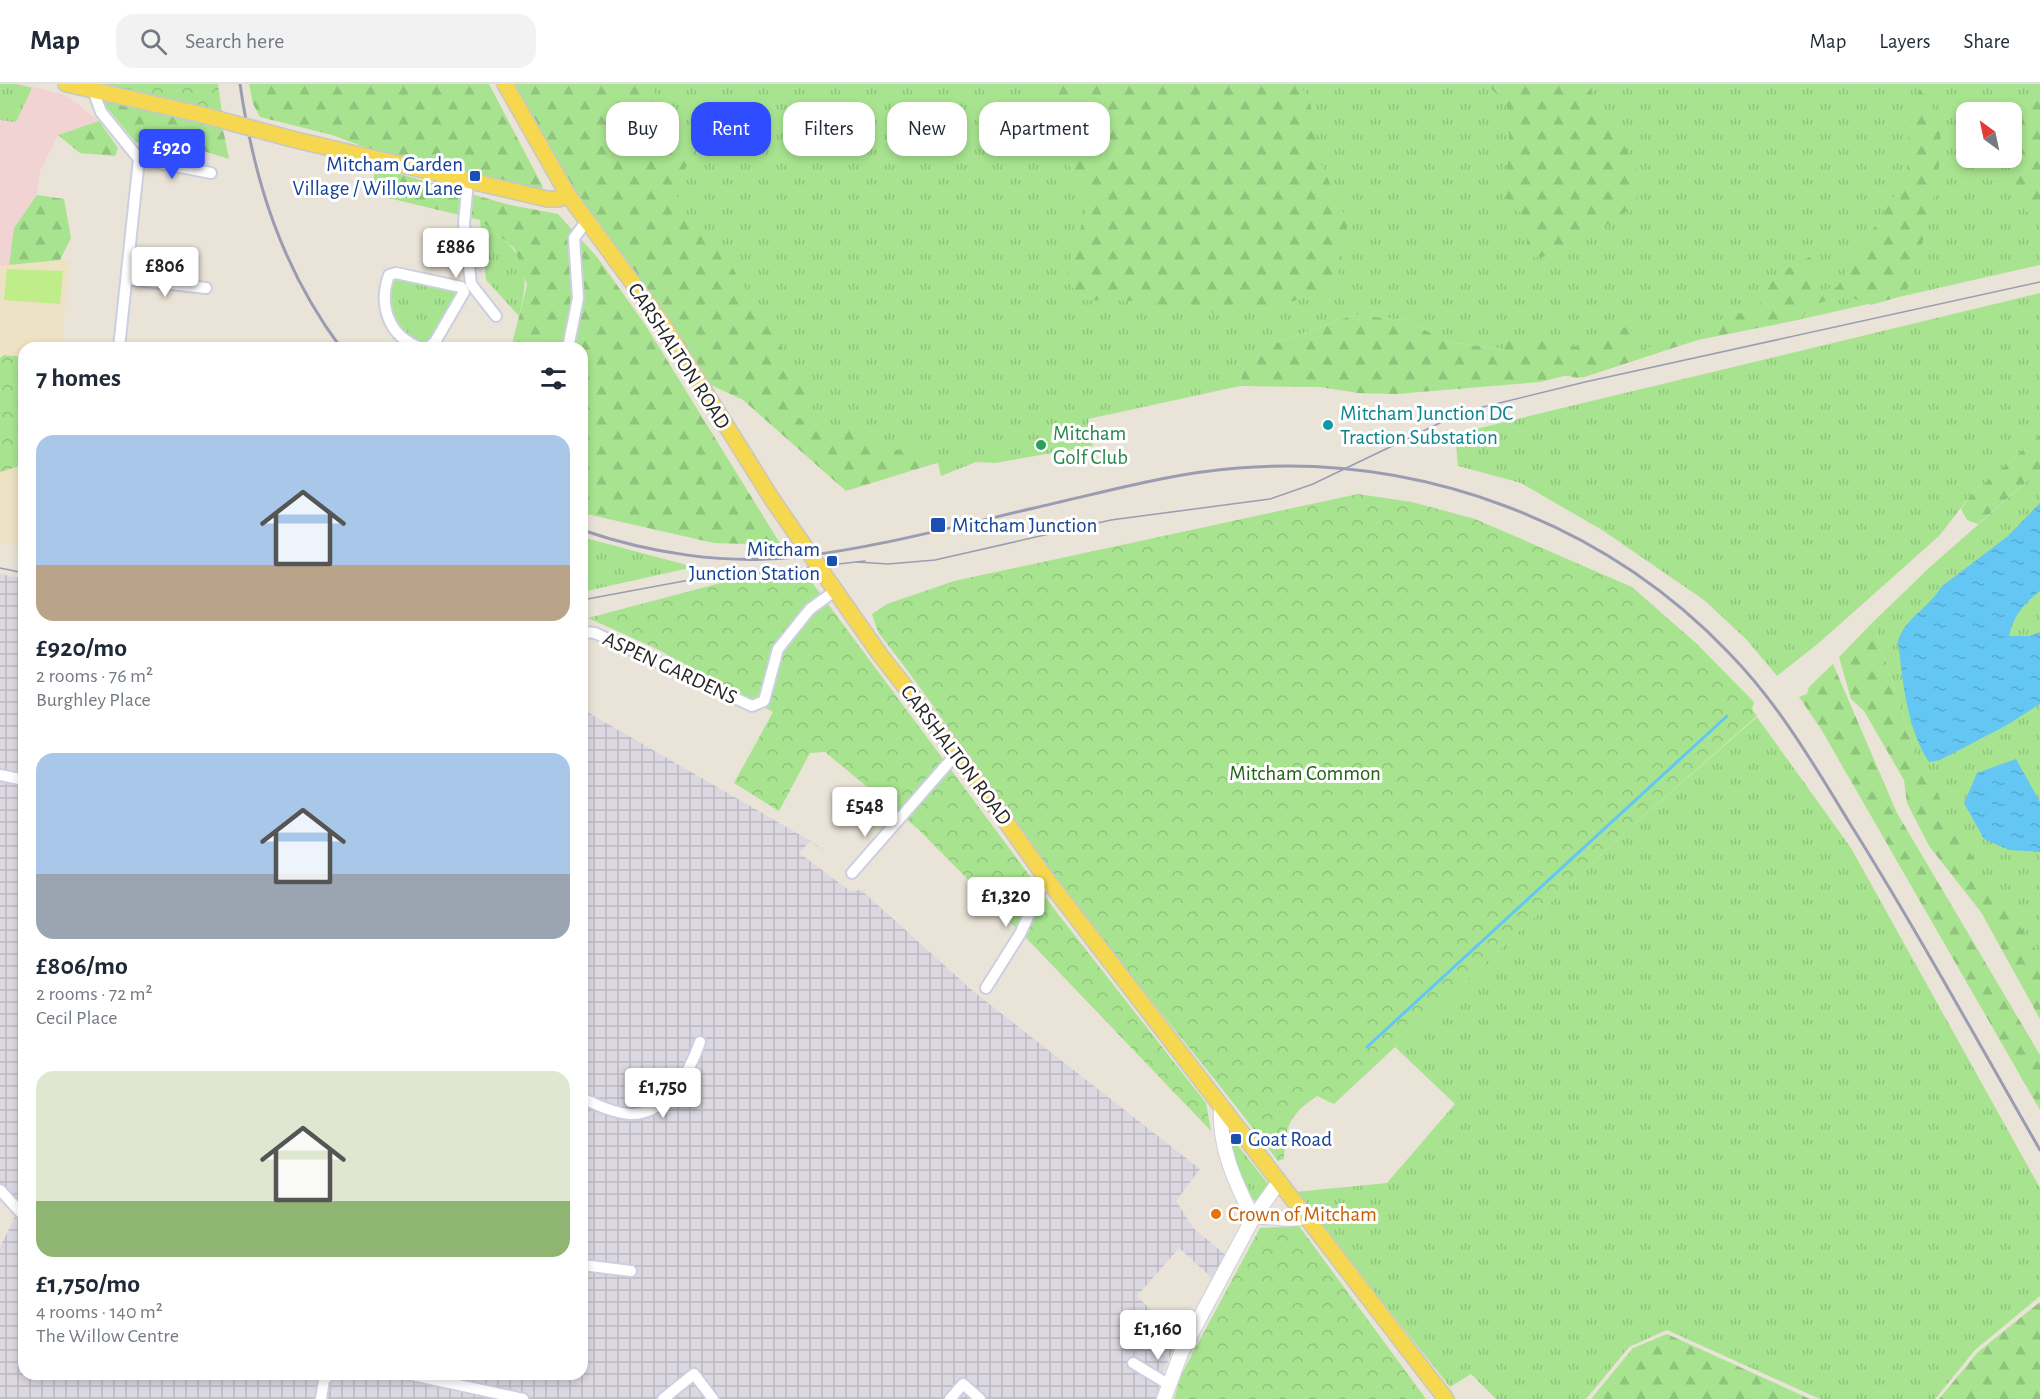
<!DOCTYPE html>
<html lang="en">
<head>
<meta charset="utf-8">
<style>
	:root { --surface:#fff; --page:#f2f2f3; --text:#1f2937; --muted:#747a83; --line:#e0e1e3; --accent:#2f4cff }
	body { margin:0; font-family:"Alegreya Sans",sans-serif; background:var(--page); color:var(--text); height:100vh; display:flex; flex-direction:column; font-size:22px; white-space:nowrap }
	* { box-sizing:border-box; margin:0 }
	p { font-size:20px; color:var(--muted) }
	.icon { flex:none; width:33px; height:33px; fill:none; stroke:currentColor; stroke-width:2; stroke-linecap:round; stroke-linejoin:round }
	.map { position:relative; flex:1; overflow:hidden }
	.details { position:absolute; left:18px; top:258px; width:570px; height:1038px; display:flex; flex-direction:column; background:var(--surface); border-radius:18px; box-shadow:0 3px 9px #0003 }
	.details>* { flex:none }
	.hud { position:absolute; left:606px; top:18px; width:570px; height:54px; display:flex; gap:12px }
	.needle { width:39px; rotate:327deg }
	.buttons { position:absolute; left:1956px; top:18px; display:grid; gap:12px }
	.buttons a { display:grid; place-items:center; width:66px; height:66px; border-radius:12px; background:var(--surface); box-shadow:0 3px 9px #0003; font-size:30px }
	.price { position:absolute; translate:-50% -51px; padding:0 14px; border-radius:6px; background:#fff; color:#222; font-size:20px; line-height:39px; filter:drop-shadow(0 2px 3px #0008) }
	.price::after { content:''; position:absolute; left:50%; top:36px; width:18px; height:14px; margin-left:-9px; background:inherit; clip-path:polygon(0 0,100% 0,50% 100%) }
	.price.active { background:var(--accent); color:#fff }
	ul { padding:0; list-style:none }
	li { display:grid; align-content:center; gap:12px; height:318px; padding:0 18px }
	li span { display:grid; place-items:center; height:186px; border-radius:18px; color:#555 }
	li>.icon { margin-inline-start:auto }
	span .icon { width:108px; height:108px; fill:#fffc; stroke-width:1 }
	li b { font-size:26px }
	h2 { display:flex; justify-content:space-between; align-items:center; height:72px; padding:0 18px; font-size:26px }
	.chip { padding:0 21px; border-radius:18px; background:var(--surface); box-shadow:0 3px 9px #0003; font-size:21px; line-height:54px }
	.chip.active { background:var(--accent); color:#fff }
	header { display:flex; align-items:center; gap:36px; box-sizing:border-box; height:84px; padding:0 30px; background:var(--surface); border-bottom:2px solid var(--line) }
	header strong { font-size:28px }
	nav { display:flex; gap:33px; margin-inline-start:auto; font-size:21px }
	.search { width:420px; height:54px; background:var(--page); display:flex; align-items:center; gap:15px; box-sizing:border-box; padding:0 21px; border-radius:18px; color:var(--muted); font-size:22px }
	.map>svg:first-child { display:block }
	.industrial { fill:url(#industrial-grid) }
	.education { fill:#eee2c4 }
	.medical { fill:#f2d3d3 }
	.grass { fill:url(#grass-tufts); fill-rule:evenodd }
	.forest { fill:url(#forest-firs) }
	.park { fill:url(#park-crowns) }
	.pitch { fill:#beed8a }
	.water { fill:url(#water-ripples) }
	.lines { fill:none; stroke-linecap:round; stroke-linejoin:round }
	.stream { stroke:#63c6f3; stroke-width:3 }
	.street-casing { stroke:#cccfe1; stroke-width:14 }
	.secondary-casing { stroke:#cccfe1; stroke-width:16 }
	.primary-casing { stroke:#c7c7c7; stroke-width:18 }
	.street { stroke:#fff; stroke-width:10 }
	.secondary { stroke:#fff; stroke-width:14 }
	.primary { stroke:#f6d750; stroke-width:15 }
	.tram { stroke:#9a9cb2; stroke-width:1.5 }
	.rail { stroke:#9a9cb2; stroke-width:3 }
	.primary-bridge-casing { stroke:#c7c7c7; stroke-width:18; stroke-linecap:butt }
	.primary-bridge { stroke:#f6d750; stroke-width:15 }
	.transit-dot { fill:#1a4fb4; stroke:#fff; stroke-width:2 }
	.culture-dot { fill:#0f9aa8; stroke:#fff; stroke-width:2 }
	.leisure-dot { fill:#2e9e5b; stroke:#fff; stroke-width:2 }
	.food-dot { fill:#e8710a; stroke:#fff; stroke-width:2 }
	.labels { text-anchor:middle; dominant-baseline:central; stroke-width:6; stroke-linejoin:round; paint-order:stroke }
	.transit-label { font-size:21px; fill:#164399; stroke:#fff; text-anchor:end }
	.street-label { font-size:21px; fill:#262626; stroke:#fff }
	.culture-label { font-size:21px; fill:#0d838f; stroke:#fff; text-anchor:start }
	.leisure-label { font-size:21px; fill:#27864d; stroke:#fff; text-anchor:start }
	.park-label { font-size:21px; fill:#226416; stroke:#fff }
	.food-label { font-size:21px; fill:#c56008; stroke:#fff; text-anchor:start }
</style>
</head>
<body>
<header>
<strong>Map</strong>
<div class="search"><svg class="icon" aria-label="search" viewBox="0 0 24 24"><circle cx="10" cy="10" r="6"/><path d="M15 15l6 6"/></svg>Search here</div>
<nav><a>Map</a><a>Layers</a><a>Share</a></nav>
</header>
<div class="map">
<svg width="2040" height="1315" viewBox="0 0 2040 1315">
	<defs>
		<pattern id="industrial-grid" width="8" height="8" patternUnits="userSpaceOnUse" patternTransform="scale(1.5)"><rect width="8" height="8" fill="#dbd8e2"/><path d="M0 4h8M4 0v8" fill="none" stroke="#bcb9c2"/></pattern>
		<pattern id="grass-tufts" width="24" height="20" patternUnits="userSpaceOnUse" patternTransform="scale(1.5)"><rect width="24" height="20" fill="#a8e490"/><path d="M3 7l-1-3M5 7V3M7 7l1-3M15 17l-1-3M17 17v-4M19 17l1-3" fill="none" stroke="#90c37c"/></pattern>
		<pattern id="forest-firs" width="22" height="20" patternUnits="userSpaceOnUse" patternTransform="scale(1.5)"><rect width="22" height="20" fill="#a8e490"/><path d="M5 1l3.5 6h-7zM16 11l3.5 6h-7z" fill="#90c37c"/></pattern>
		<pattern id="park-crowns" width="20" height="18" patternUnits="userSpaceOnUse" patternTransform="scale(1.5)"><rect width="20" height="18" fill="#a8e490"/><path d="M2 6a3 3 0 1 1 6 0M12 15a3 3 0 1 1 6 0" fill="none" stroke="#90c37c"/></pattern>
		<pattern id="water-ripples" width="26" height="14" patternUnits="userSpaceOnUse" patternTransform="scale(1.5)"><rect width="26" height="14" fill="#63c6f3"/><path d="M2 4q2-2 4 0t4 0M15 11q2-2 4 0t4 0" fill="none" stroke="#56aad0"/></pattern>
	</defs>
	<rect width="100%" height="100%" fill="#eae3d7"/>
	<polygon class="industrial" points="0,490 24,495 24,1290 582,1290 582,625 814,759 829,772 810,757 799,769 850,807 861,806 974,908 1200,1085 1176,1117 1194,1145 1227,1172 1212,1194 1179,1164 1137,1212 1150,1225 1140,1241 1150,1250 1175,1261 1160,1296 1156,1315 0,1315 0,1163 16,1131 0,1116"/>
	<polygon class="education" points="70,175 61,264 24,264 24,465 0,458 0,182"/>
	<polygon class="medical" points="0,0 21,0 66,11 99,37 58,51 40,87 37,111 14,144 9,181 0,182"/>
	<g class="grass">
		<polygon points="0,0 17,0 32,4 16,38 0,36"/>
		<path d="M513,0H2040V181L1802,235L1697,256L1584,293L1575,294L1503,265L1448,258L1406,236L1354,231L1278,258L1244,281L1240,302L1088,335L1093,362L995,379L976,378L941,392L938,379L848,401L749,310L705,292L667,236L577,115ZM1966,28H2012V74H1966Z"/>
		<path d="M480,136C521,169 533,177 519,232L486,196Z"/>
		<polygon points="393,192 460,204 434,257 418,262 396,252 386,196"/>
		<polygon points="2040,209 2040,351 1971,411 1939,452 1820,558 1777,592 1746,555 1704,516 1602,446 1521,399 1458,382 1455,350"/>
		<polygon points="2040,386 2040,921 1942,753 1873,538 1930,483"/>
		<polygon points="582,453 694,483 582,508"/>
		<polygon points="1757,633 1851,764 2040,1104 2040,1212 1975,1266 1935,1315 1820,1315 1667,1246 1629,1263 1586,1315 1496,1315 1471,1290 1450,1303 1295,1108 1387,1099 1455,1020 1395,963 1632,742"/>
		<path d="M1235,1058L1269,1101L1257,1118C1238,1107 1235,1079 1229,1060Z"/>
	</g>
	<g class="forest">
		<polygon points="249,0 489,0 542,101 543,108 378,68 332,51 260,33 253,20"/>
		<polygon points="516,0 653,0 666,49 695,63 675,108 687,131 716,157 808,307 794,332 817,342 854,342 892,367 921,361 930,381 846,407 743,316 711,301 668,237 577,115"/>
		<polygon points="1063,0 1298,0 1309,12 1320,78 1348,138 1338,191 1330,209 1227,231 1141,217 1082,216 1066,195 1085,129 1085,109 1066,76 1066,35 1041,11 1049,4 1063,3"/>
		<polygon points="1487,0 1579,0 1588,3 1616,46 1643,96 1635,121 1564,171 1526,174 1528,137 1501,109 1510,70 1507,21"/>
		<path d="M1919,4C1925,13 1936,25 1938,35C1949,76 1921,171 1905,211L1871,221L1845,211L1809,222L1802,235L1697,256L1584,293L1564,292L1540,298L1396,310L1358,309L1320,303L1240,302L1244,281L1278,258L1354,231L1406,236L1448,258L1503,265L1508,256L1521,253L1527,258C1550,252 1572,268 1595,261L1603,248L1627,243L1634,249L1631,260L1638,266L1694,253L1737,230L1759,224L1767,195L1812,172L1818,207L1837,203L1907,91L1909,45Z"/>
		<polygon points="2040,11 2040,118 2027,128 2001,99 2023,86 2012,49 2012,17 2035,15"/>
		<polygon points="98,13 223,45 229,75 190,63 159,46 136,59"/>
		<polygon points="99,37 118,64 115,72 80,69 58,51"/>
		<polygon points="375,83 510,121 558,130 597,173 646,242 781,461 714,459 582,429 582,264 511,264 527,201 515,165 480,136 372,110"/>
		<polygon points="37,111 64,115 71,154 60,176 9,181 14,144"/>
		<polygon points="2040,351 2040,386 1978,440 1967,436 1961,425 1971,411"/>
		<polygon points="1873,538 1916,672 1932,696 1953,744 2040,872 2040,935 1981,828 1929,762 1907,719 1904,696 1864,627 1851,615 1839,573"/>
		<polygon points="1833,580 1897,729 2040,971 2040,1026 1821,645 1799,613 1807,610 1809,603"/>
		<polygon points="2040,1218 2040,1315 1939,1315 1978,1268"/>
		<polygon points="1667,1250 1810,1315 1591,1315 1633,1264"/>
	</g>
	<g class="park">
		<polygon points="104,0 218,0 222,28"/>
		<polygon points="4,271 24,273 24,381 0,388 0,274"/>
		<path d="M1358,410L1412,418L1475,435L1632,503L1697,560L1754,618L1752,625L1757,632L1632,742L1334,1020L1317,1012C1288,1032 1286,1041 1284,1075L1278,1077C1205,980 1126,889 1053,791C994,711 940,627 878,548L872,530L887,520L954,497Z"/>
		<polygon points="802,485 1058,830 1206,1019 1211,1047 1031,859 918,745 825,668 810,669 779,727 734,699 773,628 657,565 588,534 728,497"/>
		<polygon points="1299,1142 1426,1315 1174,1315 1181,1291 1260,1144"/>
	</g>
	<polygon class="pitch" points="7,185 63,187 60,220 4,216"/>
	<g class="water">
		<path d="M2040,419V507C2024,519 2013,533 2009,552H2030L2040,548V620L2007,641L1940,676L1929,678C1906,642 1903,598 1898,557C1904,535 1930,523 1941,503L2008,452Z"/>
		<polygon points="2016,675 2040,718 2040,768 2009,766 1984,755 1964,719 1977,689"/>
	</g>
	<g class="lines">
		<polyline class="stream" points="1367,963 1727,632"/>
		<defs>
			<g id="street">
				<polyline points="93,6 101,28 139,75 119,264"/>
				<polyline points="139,75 211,89"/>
				<polyline points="468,98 464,139 471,200 496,232"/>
				<polyline points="127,195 206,204"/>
				<path d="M421,264C389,253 378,222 389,191L396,189L461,203L464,208L435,258L428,264"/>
				<polyline points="568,264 578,214 574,154 586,138"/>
				<polyline points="582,548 595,549 752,622 764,617 778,565 810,525 835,507"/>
				<polyline points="0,691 24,696"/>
				<polyline points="852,789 957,669"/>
				<polyline points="986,904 1020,850 1046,794"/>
				<path d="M582,1014C597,1021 614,1029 630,1030C667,1031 690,987 700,958"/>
				<polyline points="0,1106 24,1132"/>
				<polyline points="582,1181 631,1187"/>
				<polyline points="1133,1279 1168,1300"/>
				<polyline points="408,1290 523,1315"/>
				<polyline points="321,1315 324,1296 330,1290"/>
				<polyline points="663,1315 694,1290 713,1315"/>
				<polyline points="950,1315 963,1300 980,1315"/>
			</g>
			<g id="secondary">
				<path d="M1221,1021C1218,1062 1235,1098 1253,1134"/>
				<path d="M1253,1134C1271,1130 1289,1139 1305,1132"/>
				<polyline points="1164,1315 1181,1269 1253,1134 1279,1098"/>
			</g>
			<g id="primary">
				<polyline points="66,0 199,30"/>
				<polyline points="505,0 568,111 660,236 774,418"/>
				<polyline points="292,55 547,115 559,115 568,111"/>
				<polyline points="830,499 881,572 957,669 1046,794 1446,1315"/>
			</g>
		</defs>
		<use href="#street" class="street-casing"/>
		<use href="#secondary" class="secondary-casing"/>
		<use href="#primary" class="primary-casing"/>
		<use href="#street" class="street"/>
		<use href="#secondary" class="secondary"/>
		<use href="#primary" class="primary"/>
		<g class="tram">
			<polyline points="857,478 888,480 935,476 1111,436 1270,415 1313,400 1442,338 1483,323 1585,298 2040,198"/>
			<polyline points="0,484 24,489"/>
			<polyline points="582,516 684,497 865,477"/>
		</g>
		<g class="rail">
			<path d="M240,0C254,97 282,185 341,264"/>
			<path d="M582,446C649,469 725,481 796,473C876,464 956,442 1034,424C1101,409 1170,389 1238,384C1420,370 1603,437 1729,569C1778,619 1813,679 1849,738C1916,845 1977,956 2040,1066"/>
		</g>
		<defs>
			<g id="primary-bridge">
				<polyline points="199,30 292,55"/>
				<polyline points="774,418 830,499"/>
			</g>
		</defs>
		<use href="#primary-bridge" class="primary-bridge-casing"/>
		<use href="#primary-bridge" class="primary-bridge"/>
	</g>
	<g class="transit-dot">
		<rect x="469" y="86" width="12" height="12" rx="3"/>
		<rect x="930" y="433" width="16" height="16" rx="3"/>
		<rect x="826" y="471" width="12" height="12" rx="3"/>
		<rect x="1230" y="1049" width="12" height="12" rx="3"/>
	</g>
	<circle class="culture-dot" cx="1328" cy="341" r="6"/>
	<circle class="leisure-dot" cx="1041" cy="361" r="6"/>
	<circle class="food-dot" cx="1216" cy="1130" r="6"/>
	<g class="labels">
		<g class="transit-label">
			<text x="463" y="80">Mitcham Garden<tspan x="463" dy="24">Village / Willow Lane</tspan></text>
			<text x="952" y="441" text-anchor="start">Mitcham Junction</text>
			<text x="820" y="465">Mitcham<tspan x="820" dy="24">Junction Station</tspan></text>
			<text x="1248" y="1055" text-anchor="start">Goat Road</text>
		</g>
		<g class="street-label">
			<text transform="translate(679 272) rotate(57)">CARSHALTON ROAD</text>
			<text transform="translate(670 584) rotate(25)">ASPEN GARDENS</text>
			<text transform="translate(956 671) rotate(53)">CARSHALTON ROAD</text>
		</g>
		<g class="culture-label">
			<text x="1340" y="329">Mitcham Junction DC<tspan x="1340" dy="24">Traction Substation</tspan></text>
		</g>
		<g class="leisure-label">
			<text x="1053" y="349">Mitcham<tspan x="1053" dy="24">Golf Club</tspan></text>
		</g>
		<g class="park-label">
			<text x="1305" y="689">Mitcham Common</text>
		</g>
		<g class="food-label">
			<text x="1228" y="1130">Crown of Mitcham</text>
		</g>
	</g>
</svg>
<div class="buttons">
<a><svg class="needle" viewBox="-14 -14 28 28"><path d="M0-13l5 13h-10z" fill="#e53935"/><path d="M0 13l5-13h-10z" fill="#747a83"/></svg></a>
</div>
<b class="price active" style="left:172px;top:96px">£920</b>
<b class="price" style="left:456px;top:195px">£886</b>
<b class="price" style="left:165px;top:214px">£806</b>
<b class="price" style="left:865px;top:754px">£548</b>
<b class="price" style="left:1006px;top:844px">£1,320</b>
<b class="price" style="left:663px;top:1035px">£1,750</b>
<b class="price" style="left:1158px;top:1277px">£1,160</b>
<div class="hud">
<a class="chip">Buy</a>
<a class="chip active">Rent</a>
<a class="chip">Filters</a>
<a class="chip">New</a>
<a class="chip">Apartment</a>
</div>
<section class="details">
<h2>7 homes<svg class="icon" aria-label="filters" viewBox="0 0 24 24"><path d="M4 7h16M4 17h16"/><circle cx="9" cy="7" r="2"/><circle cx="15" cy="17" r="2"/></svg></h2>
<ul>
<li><span style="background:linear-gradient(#a9c7e8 70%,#b9a48a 0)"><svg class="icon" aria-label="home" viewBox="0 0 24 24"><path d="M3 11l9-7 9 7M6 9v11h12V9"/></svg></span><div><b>£920/mo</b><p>2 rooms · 76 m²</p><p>Burghley Place</p></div></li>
<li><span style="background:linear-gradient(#a9c7e8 65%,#9aa5b1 0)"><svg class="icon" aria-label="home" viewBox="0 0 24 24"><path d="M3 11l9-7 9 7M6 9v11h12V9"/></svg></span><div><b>£806/mo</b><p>2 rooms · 72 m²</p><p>Cecil Place</p></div></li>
<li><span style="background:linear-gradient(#dfe7d0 70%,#8fb573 0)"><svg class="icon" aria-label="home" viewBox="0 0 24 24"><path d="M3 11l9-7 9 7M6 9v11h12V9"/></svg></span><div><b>£1,750/mo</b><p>4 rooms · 140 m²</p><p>The Willow Centre</p></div></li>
</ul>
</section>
</div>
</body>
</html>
